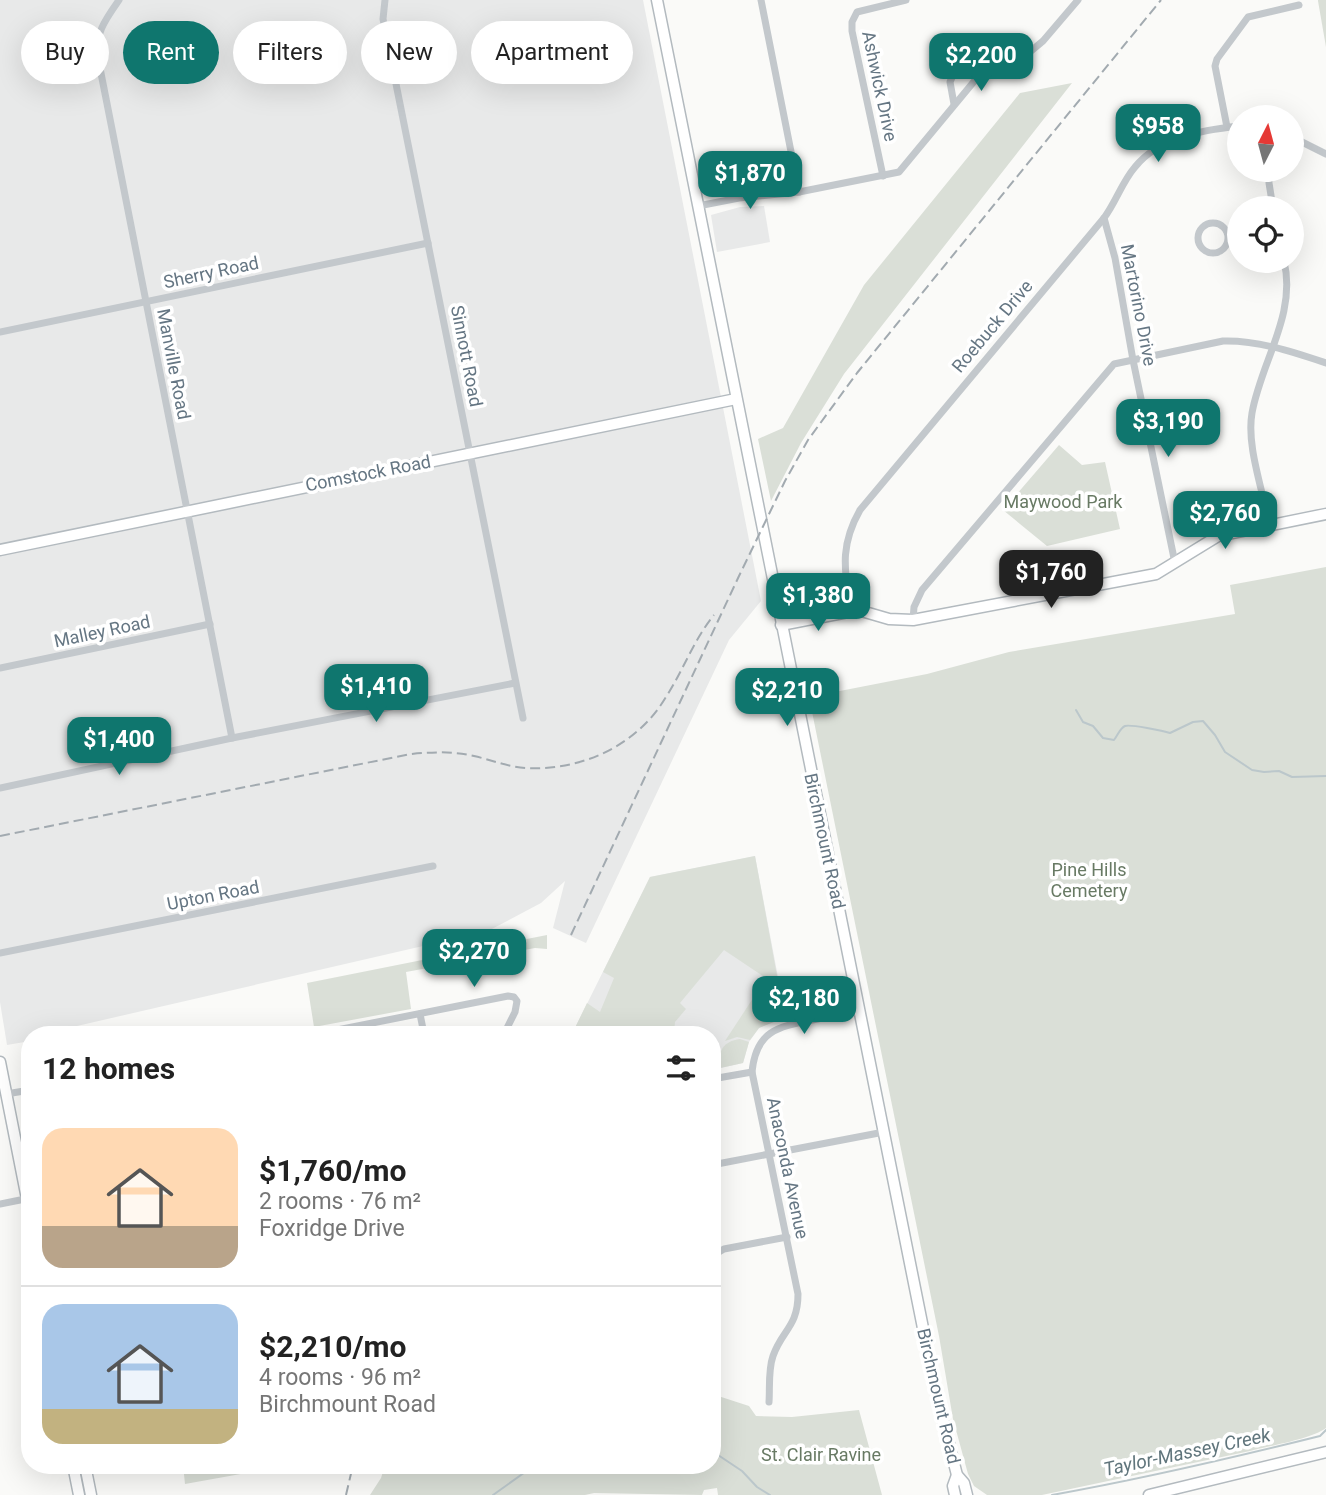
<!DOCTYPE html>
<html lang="en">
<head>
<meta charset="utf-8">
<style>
	:root { --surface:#fff; --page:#f2f2f2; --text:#222; --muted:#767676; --line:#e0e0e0; --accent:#0f766e }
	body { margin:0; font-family:Roboto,sans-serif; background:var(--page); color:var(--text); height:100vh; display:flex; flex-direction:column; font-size:26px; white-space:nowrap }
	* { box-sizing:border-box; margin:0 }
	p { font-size:23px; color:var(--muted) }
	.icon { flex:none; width:38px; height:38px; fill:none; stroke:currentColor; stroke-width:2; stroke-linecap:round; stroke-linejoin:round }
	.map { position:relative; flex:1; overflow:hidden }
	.panel { position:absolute; left:21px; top:1026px; width:700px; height:448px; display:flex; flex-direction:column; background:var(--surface); border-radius:28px; box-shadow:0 7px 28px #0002 }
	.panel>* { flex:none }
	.hud { position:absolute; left:21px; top:21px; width:700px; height:63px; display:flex; gap:14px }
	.needle { width:46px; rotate:6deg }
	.tools { position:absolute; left:1227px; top:105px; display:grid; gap:14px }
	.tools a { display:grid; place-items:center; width:77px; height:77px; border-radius:50%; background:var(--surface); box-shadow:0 7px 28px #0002; font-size:35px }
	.price { position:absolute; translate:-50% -60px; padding:0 16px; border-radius:14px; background:var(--accent); color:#fff; font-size:23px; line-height:46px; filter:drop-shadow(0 2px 4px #0008) }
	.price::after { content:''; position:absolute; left:50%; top:42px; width:21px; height:16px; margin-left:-10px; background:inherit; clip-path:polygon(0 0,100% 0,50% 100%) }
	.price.current { background:#222; color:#fff }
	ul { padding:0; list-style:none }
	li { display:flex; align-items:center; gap:21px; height:175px; padding:0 21px }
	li+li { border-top:2px solid var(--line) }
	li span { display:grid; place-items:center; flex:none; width:196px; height:140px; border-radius:21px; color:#555 }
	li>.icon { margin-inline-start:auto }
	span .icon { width:84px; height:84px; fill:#fffc; stroke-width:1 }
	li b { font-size:30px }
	h2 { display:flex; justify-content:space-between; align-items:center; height:84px; padding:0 21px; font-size:30px }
	.tag { padding:0 24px; border-radius:32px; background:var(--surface); box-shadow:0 7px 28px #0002; font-size:24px; line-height:63px }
	.tag.current { background:var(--accent); color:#fff }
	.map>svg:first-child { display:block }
	.built { fill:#e8e9e9 }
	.green { fill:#dadfd7 }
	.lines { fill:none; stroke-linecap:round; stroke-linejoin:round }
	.stream { stroke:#bbc7cb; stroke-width:2 }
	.secondary-casing { stroke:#b3babf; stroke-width:13 }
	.street { stroke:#c3c8cc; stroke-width:7 }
	.secondary { stroke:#fff; stroke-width:10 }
	.rail { stroke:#a2aab0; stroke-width:2; stroke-dasharray:10 5; stroke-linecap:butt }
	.labels { text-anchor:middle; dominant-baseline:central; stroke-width:7; stroke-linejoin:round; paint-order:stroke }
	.street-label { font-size:18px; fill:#657683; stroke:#fff }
	.park-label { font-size:18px; fill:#687a64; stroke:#fff }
	.water-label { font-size:19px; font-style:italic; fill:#60757c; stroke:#fff }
</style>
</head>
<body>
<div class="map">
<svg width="1326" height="1495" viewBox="0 0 1326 1495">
	<rect width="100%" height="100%" fill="#fafaf8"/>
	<g class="built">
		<polygon points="0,0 643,0 761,601 729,640 586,943 553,928 565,881 541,903 488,931 77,1026 77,1032 66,1034 30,1034 30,1041 7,1045 0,1002"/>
		<polygon points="764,206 770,242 717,252 711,215 740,207"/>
		<polygon points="755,856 782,998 845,985 849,1004 770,1022 759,1028 749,1042 743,1063 712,1070 712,1034 572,1034 650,877"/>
	</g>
	<g class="green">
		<polygon points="1318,0 1326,0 1326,47 1318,1"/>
		<polygon points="1072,83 844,374 801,443 771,501 758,439 783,428 864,285 1020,93"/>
		<polygon points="1059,445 1082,465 1105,462 1120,529 1047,546 1003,510"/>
		<path d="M1326,567V1428C1312,1439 1268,1446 1250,1451L1042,1495H987L974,1486L968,1474L953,1419L939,1336L809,697L927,674L1009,652L1235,614L1230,585Z"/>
		<polygon points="755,856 785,1019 782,1020 767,988 762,983 766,978 724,950 680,1003 686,1009 675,1022 674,1034 572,1034 587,1003 600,1012 614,978 603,972 650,877"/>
		<polygon points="547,935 547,949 535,948 406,972 411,1009 314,1027 307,983"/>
		<polygon points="761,986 768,995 779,1020 759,1028 750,1040 737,1037 725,1041"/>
		<path d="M740,1039L749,1042L743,1063L720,1068C717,1052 723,1041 740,1039Z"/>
		<polygon points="712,1394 749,1406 756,1416 792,1417 859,1410 882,1495 718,1495 717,1488 704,1490 702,1495 594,1493 585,1495 370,1495 381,1478 385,1465 712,1465"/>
		<polygon points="183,1465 291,1465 185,1484"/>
	</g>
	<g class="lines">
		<g class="stream">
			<path d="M1076,710L1083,722L1093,726L1103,738L1114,740C1118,735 1120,728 1125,726C1130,724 1164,731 1170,733L1193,722L1203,721L1215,735L1225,752L1252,770L1264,772L1279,771L1292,777L1326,776"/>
			<polyline points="712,1451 742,1471 757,1487 770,1495"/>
			<polyline points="493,1495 535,1465"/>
			<path d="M1052,1495C1142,1479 1232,1458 1320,1436L1326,1430"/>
		</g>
		<defs>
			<g id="secondary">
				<polyline points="657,0 936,1393 957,1475 964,1483 967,1495"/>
				<polyline points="0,550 736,399"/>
				<polyline points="781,625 858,610 889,619 913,620 1156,574 1218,536 1326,514"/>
				<polyline points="0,1062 30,1214"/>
				<polyline points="73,1465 79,1495"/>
				<polyline points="85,1465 91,1495"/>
				<polyline points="955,1495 953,1486 957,1475"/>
				<polyline points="1149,1495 1326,1452"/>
			</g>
		</defs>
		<use href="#secondary" class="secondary-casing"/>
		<g class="street">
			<path d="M119,0C105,20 95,33 98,58L232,738"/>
			<polyline points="385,0 383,19 523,718"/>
			<polyline points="761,0 799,192"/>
			<polyline points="954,104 950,82 953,75 985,67"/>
			<polyline points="1227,127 1215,66 1217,59 1248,17 1299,5"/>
			<polyline points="1292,137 1326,154"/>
			<polyline points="1269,170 1269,183 1273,208"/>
			<polyline points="883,176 852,31 852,22 857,12 906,0"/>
			<polyline points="698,206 739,198 799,192 899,172 986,67 1031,51 1043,41 1078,0"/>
			<polyline points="1104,218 1115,258 1133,360 1175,563"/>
			<circle cx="1213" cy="238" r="15"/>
			<polyline points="1228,233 1239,231"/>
			<polyline points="0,332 428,243"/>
			<path d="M1269,526C1264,492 1246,447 1252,413C1261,362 1297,314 1284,261"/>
			<path d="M850,611C845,571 839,547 860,510L1104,218C1116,202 1122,182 1135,167C1159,137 1203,130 1239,126"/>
			<path d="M913,620L914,607L922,590L1114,364L1223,341C1258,340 1293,352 1326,363"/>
			<polyline points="0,668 210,624"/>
			<polyline points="0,788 232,738 515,683"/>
			<polyline points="0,953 433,866"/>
			<polyline points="420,1014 424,1034"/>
			<polyline points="317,1034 508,996 514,997 517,1001 515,1012 504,1034"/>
			<polyline points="712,1079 752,1072"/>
			<polyline points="6,1094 30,1090"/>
			<polyline points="712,1165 884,1132"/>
			<polyline points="0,1204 30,1198"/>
			<polyline points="712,1256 724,1249 787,1237"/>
			<path d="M769,1402C770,1388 768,1370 773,1356C782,1330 798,1327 798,1294L752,1072C756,1031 777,1027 812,1020C828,1017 844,1014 860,1011"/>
		</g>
		<use href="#secondary" class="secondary"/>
		<g class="rail">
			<path d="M0,836L411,754C432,752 453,751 474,756C492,760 508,767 526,768C581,771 637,746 666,697C684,669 693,641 714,615"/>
			<polyline points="571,935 739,576 785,481 808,440 857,373 1161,0"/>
			<polyline points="346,1495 353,1465"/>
		</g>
	</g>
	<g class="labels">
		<g class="street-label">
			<text transform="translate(880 86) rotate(78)">Ashwick Drive</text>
			<text transform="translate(211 272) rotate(-12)">Sherry Road</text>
			<text transform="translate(1139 305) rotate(79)">Martorino Drive</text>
			<text transform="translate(992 326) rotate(-50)">Roebuck Drive</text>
			<text transform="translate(467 356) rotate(79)">Sinnott Road</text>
			<text transform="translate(174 364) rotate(79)">Manville Road</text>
			<text transform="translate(368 473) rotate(-11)">Comstock Road</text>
			<text transform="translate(102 631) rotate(-12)">Malley Road</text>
			<text transform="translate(825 841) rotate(78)">Birchmount Road</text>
			<text transform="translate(213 895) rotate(-11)">Upton Road</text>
			<text transform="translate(788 1168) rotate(78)">Anaconda Avenue</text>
			<text transform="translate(939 1396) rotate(77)">Birchmount Road</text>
		</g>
		<g class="park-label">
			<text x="1063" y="501">Maywood Park</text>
			<text x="1089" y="869">Pine Hills<tspan x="1089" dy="21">Cemetery</tspan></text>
			<text x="821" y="1454">St. Clair Ravine</text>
		</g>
		<g class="water-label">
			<text transform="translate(1187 1452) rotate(-12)">Taylor-Massey Creek</text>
		</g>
	</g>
</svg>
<div class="tools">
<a><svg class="needle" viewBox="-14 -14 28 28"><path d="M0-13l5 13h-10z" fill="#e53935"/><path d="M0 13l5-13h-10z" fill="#767676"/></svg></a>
<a><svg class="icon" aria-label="locate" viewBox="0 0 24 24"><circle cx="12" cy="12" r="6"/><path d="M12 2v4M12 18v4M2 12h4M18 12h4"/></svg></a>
</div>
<b class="price" style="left:981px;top:93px">$2,200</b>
<b class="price" style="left:1158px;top:164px">$958</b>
<b class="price" style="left:750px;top:211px">$1,870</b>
<b class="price" style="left:1168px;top:459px">$3,190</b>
<b class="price" style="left:1225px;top:551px">$2,760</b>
<b class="price current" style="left:1051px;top:610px">$1,760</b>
<b class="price" style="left:818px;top:633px">$1,380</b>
<b class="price" style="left:376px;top:724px">$1,410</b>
<b class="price" style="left:787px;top:728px">$2,210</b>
<b class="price" style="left:119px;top:777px">$1,400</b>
<b class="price" style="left:474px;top:989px">$2,270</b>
<b class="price" style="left:804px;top:1036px">$2,180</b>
<div class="hud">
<a class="tag">Buy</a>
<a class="tag current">Rent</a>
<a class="tag">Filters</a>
<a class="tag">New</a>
<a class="tag">Apartment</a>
</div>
<section class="panel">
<h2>12 homes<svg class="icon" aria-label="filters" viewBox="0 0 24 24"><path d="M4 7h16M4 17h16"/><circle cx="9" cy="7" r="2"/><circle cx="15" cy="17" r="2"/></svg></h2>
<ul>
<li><span style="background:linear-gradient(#ffd9b3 70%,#b9a48a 0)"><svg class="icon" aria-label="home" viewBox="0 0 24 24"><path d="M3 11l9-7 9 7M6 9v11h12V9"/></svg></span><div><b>$1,760/mo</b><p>2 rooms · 76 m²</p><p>Foxridge Drive</p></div></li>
<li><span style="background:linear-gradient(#a9c7e8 75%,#c2b280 0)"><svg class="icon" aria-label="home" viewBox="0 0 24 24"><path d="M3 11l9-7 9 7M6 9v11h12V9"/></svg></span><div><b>$2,210/mo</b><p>4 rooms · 96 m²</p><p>Birchmount Road</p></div></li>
</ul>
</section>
</div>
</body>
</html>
